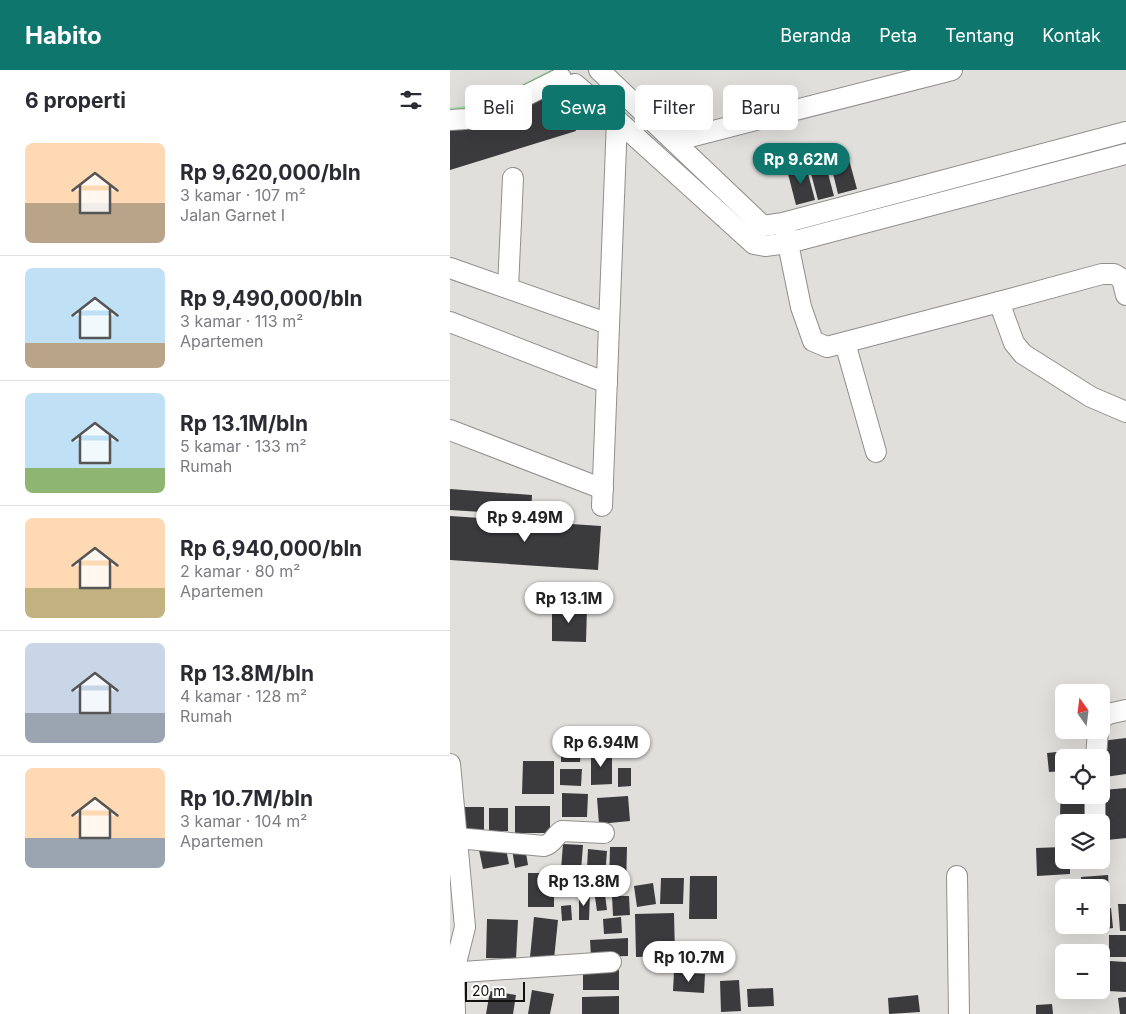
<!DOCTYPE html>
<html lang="id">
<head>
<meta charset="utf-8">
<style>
	:root { --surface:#fff; --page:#f2f2f3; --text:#2b2b33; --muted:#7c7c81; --line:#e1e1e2; --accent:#0f766e }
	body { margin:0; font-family:Inter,sans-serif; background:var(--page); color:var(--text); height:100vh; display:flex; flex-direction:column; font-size:19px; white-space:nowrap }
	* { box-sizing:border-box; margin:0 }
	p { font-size:16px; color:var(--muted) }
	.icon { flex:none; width:28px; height:28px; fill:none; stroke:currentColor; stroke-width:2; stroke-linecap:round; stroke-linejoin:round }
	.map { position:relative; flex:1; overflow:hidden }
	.sheet { display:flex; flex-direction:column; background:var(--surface); width:450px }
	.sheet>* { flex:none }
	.top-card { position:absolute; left:15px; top:15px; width:475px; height:45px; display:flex; gap:10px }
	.needle { width:32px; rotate:346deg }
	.buttons { position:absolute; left:605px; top:614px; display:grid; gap:10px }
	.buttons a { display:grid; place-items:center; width:55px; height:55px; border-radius:8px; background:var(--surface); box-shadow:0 5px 20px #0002; font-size:25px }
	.scale { position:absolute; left:15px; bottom:12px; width:60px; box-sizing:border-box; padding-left:5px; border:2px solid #121110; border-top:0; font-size:14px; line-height:18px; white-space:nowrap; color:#121110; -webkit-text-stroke:4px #fff; paint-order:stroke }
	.price { position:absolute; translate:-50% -42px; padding:0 11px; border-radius:18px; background:#fff; color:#222; font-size:16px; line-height:32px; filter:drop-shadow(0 1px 2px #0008) }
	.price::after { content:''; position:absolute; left:50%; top:30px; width:15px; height:11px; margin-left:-8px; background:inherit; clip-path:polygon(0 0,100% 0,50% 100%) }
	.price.selected { background:var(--accent); color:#fff }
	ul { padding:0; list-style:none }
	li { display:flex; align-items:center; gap:15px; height:125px; padding:0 25px }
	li+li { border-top:1px solid var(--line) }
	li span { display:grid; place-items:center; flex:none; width:140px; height:100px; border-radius:8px; color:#555 }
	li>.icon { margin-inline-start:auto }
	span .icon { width:60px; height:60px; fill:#fffc; stroke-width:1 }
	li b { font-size:21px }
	h2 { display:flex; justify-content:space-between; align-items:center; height:60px; padding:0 25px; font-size:21px }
	.chip { padding:0 18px; border-radius:8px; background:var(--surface); box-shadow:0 5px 20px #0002; font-size:18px; line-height:45px }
	.chip.selected { background:var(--accent); color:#fff }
	header { display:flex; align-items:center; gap:30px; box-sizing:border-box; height:70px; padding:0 25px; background:var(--accent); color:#fff }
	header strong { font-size:24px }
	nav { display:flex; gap:28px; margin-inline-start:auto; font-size:18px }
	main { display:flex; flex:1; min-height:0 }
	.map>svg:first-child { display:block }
	.green { fill:#9de2a3 }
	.building { fill:#3b3b3e }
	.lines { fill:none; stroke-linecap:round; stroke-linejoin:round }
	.minor-casing { stroke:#908f8c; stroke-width:22 }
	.minor { stroke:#fff; stroke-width:20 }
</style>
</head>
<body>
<header>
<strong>Habito</strong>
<nav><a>Beranda</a><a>Peta</a><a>Tentang</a><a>Kontak</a></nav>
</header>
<main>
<section class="sheet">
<h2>6 properti<svg class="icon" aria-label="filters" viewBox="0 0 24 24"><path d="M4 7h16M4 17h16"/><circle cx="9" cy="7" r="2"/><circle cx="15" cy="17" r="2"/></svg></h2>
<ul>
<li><span style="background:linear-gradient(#ffd9b3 60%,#b9a48a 0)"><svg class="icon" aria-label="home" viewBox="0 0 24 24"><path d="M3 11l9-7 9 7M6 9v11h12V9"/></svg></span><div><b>Rp 9,620,000/bln</b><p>3 kamar · 107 m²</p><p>Jalan Garnet I</p></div></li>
<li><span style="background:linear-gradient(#bfe0f5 75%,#b9a48a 0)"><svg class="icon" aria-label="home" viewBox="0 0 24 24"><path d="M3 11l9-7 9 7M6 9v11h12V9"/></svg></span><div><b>Rp 9,490,000/bln</b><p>3 kamar · 113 m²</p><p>Apartemen</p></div></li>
<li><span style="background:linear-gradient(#bfe0f5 75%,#8fb573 0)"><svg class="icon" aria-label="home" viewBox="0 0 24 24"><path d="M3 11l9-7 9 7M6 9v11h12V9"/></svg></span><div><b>Rp 13.1M/bln</b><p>5 kamar · 133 m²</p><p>Rumah</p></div></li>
<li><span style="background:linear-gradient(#ffd9b3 70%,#c2b280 0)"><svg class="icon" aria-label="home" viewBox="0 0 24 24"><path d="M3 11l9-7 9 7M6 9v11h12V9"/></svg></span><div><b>Rp 6,940,000/bln</b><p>2 kamar · 80 m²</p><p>Apartemen</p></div></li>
<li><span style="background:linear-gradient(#c9d6e8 70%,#9aa5b1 0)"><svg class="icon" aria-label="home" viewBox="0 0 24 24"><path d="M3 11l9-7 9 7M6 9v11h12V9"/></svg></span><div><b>Rp 13.8M/bln</b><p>4 kamar · 128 m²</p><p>Rumah</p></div></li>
<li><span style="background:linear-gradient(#ffd9b3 70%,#9aa5b1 0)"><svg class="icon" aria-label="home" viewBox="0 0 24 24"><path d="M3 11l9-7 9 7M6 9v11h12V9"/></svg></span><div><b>Rp 10.7M/bln</b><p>3 kamar · 104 m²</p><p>Apartemen</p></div></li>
</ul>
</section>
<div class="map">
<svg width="676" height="944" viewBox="0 0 676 944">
	<rect width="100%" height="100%" fill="#e0dfdc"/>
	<path class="green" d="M100,0H106L107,3L0,50V38C36,35 68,16 100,0Z"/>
	<g class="building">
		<polygon points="113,21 126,61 0,100 0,55"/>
		<polygon points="398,86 407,119 388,124 380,91"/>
		<polygon points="375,92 384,126 368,130 359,96"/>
		<polygon points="356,96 365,130 346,135 337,100"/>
		<polygon points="0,419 82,425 81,445 0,440"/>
		<polygon points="0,446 151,456 148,500 0,490"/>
		<polygon points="102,537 137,537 136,572 102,571"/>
		<polygon points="676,668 676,704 655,707 651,671"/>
		<polygon points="111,679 131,679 130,692 111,692"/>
		<polygon points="635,679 636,688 614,688 614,701 599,702 597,683"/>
		<polygon points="141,682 162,682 162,714 141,715"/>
		<polygon points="73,691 104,691 104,724 72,724"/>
		<polygon points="168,698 181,698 181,716 168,717"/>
		<polygon points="110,699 132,699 131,716 110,715"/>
		<polygon points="611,710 614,710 614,725 639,725 639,747 610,747"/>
		<polygon points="676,718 676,768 657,770 653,720"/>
		<polygon points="112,723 138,724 137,747 112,747"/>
		<polygon points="178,726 180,751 149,754 147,728"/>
		<rect x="65" y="736" width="35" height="27"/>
		<rect x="12" y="737" width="22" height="28"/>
		<rect x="39" y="738" width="19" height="23"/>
		<polygon points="55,774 59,794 33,799 29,780"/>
		<polygon points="113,774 133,775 130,814 110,812"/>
		<polygon points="75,777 78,795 65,798 62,779"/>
		<polygon points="160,777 177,777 176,817 159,817"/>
		<polygon points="614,777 614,790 620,790 620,804 587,806 586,778"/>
		<polygon points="138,779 157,781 154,819 136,818"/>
		<rect x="78" y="803" width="26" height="34"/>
		<polygon points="658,805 659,821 651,821 651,818 632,818 631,807"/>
		<polygon points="240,806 267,806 267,849 239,849"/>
		<polygon points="211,808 234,808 233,834 210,834"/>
		<polygon points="203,813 206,834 187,837 184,816"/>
		<polygon points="129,824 140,824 139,850 129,850"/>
		<polygon points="155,825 157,840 147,841 145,827"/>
		<polygon points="162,826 179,826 180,845 163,846"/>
		<polygon points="668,834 676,834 676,861 670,861"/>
		<polygon points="121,835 122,850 112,851 111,836"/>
		<polygon points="661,838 663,858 635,862 634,855 651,855 651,839"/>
		<polygon points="224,843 225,886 186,887 185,844"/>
		<polygon points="84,847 108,850 104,889 80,887"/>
		<polygon points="171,847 172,863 154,864 153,849"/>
		<polygon points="37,849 68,850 66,889 36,888"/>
		<rect x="659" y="865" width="17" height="22"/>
		<polygon points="178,868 178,886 141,887 140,870"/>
		<polygon points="234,871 253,873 251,897 231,895"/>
		<polygon points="660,891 676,892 676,922 658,921"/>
		<rect x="133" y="900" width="36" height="20"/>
		<polygon points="224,902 255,904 254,923 223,921"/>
		<polygon points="289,910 291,941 271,942 270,911"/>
		<polygon points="323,918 324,936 298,937 297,919"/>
		<polygon points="82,920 104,924 100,944 78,944"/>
		<polygon points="40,921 66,925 63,944 36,944"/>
		<polygon points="468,925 470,942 439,944 438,928"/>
		<polygon points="169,926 169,944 132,944 132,927"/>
		<polygon points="676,927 676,944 670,944 668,928"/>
		<polygon points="602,934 603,944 586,944 586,935"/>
	</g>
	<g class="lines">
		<defs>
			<g id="minor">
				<polyline points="149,0 313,156 333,153 676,62"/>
				<polyline points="125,14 167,50 304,174 315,176 338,173 676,84"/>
				<polyline points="0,50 16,49 49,39 111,8"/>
				<polyline points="224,71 502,0"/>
				<polyline points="335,159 351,237 363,271 377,277 549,232 652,204 664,204 672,209 676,225"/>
				<polyline points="0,198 159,254"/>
				<polyline points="58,218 63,108"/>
				<polyline points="549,232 564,273 573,284 641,327 676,342"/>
				<polyline points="0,252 157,313"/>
				<polyline points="395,273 426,382"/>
				<polyline points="0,360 153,419"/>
				<polyline points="152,436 167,50"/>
				<polyline points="651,649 658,644 676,640"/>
				<polyline points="646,688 648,660"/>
				<polyline points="0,694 15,857 4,901"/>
				<polyline points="645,752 645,725"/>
				<path d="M7,768L94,776C103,774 105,765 112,761L154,763"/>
				<polyline points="507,806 509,944"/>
				<polyline points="5,944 4,901 12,902 161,892"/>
			</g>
		</defs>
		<use href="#minor" class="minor-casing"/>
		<use href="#minor" class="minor"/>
	</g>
</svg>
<div class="buttons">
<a><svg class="needle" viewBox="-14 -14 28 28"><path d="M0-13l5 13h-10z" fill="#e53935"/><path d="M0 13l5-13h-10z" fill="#7c7c81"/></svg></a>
<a><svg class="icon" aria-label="locate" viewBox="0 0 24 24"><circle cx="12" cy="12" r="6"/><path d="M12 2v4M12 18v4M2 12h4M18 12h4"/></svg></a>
<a><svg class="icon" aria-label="layers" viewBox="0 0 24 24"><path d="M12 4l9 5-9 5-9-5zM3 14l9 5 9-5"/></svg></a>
<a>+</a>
<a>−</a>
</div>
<div class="scale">20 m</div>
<b class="price selected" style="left:351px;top:115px">Rp 9.62M</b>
<b class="price" style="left:75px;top:473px">Rp 9.49M</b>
<b class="price" style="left:119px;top:554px">Rp 13.1M</b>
<b class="price" style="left:151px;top:698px">Rp 6.94M</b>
<b class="price" style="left:134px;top:837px">Rp 13.8M</b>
<b class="price" style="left:239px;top:913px">Rp 10.7M</b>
<div class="top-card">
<a class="chip">Beli</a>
<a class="chip selected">Sewa</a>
<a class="chip">Filter</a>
<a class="chip">Baru</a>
</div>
</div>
</main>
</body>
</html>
